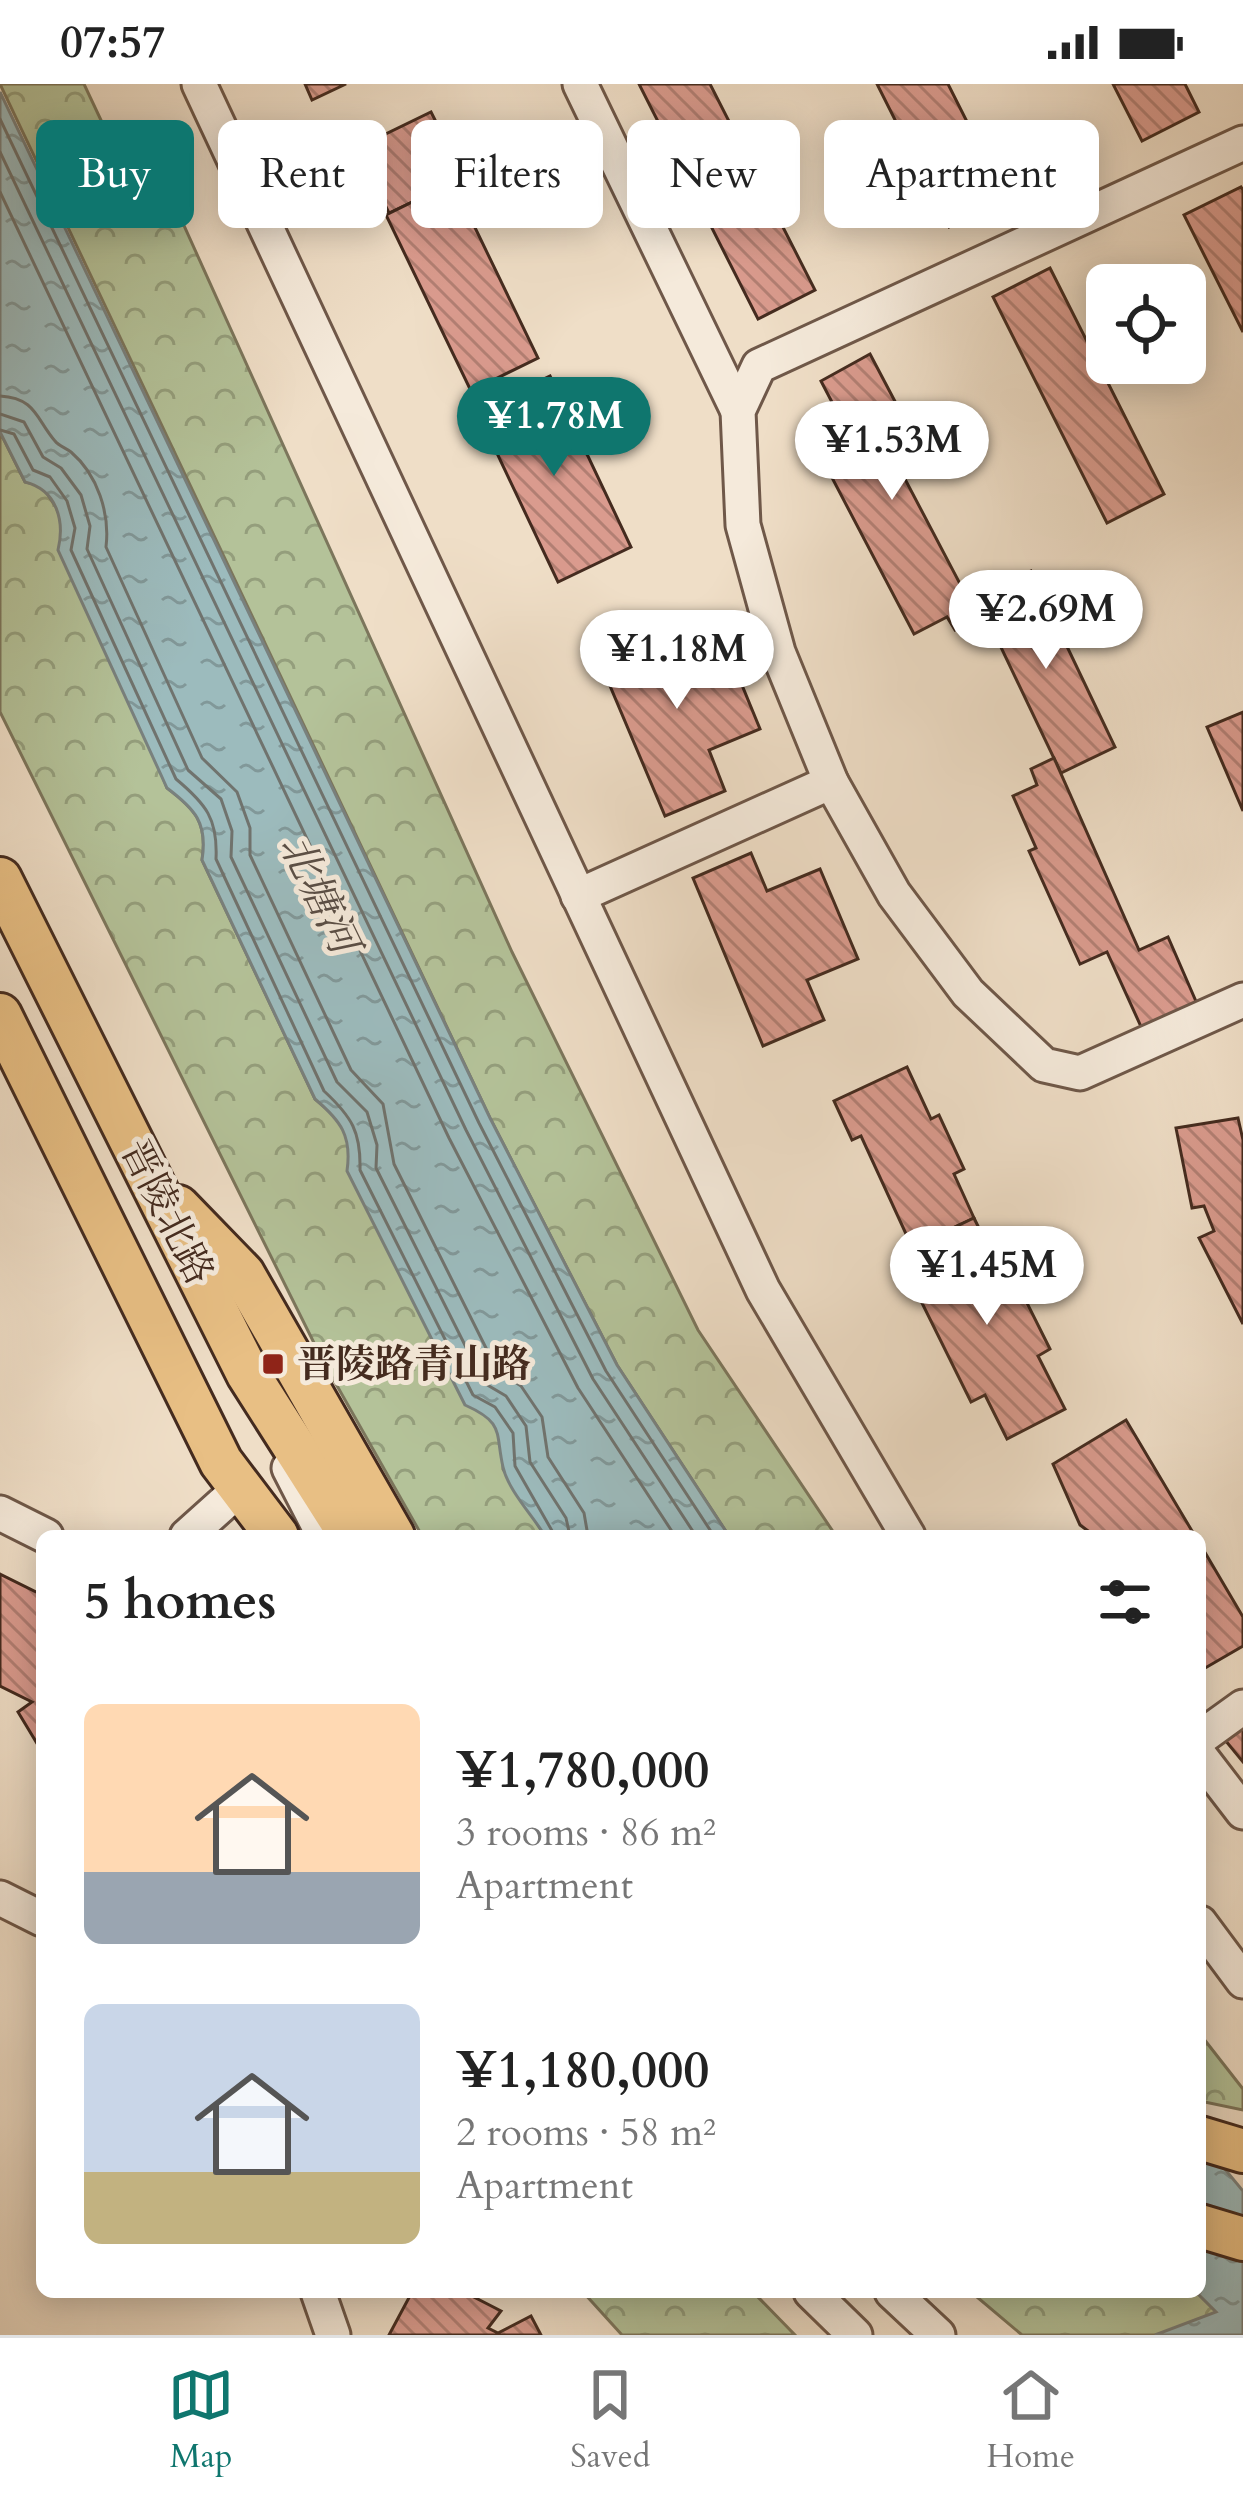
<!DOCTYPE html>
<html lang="en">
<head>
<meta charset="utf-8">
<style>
	:root { --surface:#fff; --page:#f6f6f6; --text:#222; --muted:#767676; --line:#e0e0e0; --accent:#0f766e }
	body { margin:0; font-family:Cardo,"Noto Serif SC",serif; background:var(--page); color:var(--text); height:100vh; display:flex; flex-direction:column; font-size:45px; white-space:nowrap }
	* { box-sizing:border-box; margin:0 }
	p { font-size:39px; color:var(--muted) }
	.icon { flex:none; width:66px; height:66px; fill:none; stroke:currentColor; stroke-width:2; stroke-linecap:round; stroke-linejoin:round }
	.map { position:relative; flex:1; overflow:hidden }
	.details { position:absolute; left:36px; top:1446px; width:1170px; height:768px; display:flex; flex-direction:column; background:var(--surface); border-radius:18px; box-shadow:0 6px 30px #0003 }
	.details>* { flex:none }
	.top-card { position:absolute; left:36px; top:36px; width:1173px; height:108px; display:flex; gap:24px }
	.fabs { position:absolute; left:1086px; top:180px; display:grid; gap:24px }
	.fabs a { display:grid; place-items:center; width:120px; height:120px; border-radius:18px; background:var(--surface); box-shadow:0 6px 30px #0003; font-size:60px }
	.price { position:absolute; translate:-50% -102px; padding:0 27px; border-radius:42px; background:#fff; color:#222; font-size:39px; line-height:78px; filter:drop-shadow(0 3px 6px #0008) }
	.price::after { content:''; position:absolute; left:50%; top:72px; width:36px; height:27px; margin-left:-18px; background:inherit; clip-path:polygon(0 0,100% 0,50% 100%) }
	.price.active { background:var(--accent); color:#fff }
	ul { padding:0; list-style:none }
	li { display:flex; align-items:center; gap:36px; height:300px; padding:0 48px }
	li span { display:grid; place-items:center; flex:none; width:336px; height:240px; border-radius:18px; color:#555 }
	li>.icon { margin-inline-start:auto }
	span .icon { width:144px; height:144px; fill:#fffc; stroke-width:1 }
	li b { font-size:51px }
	h2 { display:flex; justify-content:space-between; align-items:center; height:144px; padding:0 48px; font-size:51px }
	.pill { padding:0 42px; border-radius:18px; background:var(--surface); box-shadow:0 6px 30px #0003; font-size:42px; line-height:108px }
	.pill.active { background:var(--accent); color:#fff }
	.status { display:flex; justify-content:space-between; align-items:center; height:84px; padding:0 60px; background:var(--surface); direction:ltr }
	.status svg { height:33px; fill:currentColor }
	.tab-bar { display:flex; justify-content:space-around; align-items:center; height:168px; border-top:3px solid var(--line); background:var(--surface); font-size:33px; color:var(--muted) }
	.tab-bar a { display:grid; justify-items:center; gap:6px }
	.tab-bar .active { color:var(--accent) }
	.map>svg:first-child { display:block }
	.park { fill:url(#park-crowns); stroke:#7c765c; stroke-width:3 }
	.water { fill:url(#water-ripples); stroke:#79817e; stroke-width:3 }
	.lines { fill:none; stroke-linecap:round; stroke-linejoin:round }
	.shore { stroke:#70736e; stroke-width:3 }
	.building { fill:url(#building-back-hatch); stroke:#442b1f; stroke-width:3 }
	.minor-casing { stroke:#6f5849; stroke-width:39 }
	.major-casing { stroke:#442b1f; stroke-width:48 }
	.minor { stroke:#f5eadb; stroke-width:33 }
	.major { stroke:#e8bf84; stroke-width:42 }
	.poi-dot { fill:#8f2418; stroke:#f5eadb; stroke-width:4.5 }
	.labels { text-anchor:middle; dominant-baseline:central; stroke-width:10; stroke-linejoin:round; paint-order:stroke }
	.street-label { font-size:39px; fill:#442b1f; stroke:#f5eadb }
	.poi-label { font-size:39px; font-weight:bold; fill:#442b1f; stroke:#f5eadb; text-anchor:start }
	.water-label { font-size:42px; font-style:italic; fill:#5a4f46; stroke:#f5eadb }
</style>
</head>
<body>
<div class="status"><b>07:57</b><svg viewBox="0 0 49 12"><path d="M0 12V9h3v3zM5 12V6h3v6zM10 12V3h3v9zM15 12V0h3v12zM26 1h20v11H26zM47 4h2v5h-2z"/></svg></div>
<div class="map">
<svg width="1243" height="2251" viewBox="0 0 1243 2251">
	<defs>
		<pattern id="park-crowns" width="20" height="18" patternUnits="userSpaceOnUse" patternTransform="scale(3)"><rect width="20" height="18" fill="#b4c299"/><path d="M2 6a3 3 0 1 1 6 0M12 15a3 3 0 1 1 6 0" fill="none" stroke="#949e7c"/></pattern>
		<pattern id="water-ripples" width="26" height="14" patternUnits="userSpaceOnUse" patternTransform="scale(3)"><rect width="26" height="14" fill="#9cbbbd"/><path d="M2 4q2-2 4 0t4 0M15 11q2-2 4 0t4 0" fill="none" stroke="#819899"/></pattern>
		<pattern id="building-back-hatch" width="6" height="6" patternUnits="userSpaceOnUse" patternTransform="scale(3)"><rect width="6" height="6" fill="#da9b8e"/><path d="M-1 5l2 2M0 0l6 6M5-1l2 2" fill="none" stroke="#b27f73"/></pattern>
	</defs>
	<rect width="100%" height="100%" fill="#efdec7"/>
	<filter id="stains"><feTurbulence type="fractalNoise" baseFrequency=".00167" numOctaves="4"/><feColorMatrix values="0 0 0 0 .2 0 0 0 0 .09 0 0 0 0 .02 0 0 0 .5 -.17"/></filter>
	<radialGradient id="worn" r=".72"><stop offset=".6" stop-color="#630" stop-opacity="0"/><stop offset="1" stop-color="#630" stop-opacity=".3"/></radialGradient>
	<g class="park">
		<polygon points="0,0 84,0 115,66 144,53 512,868 698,1246 836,1452 729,1452 617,1281 490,1034"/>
		<path d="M0,348L25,398L42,402L56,423L167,704C195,725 208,739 202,776L315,1015L342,1038L350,1065L503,1356V1385L545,1452L421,1450L323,1277L0,628Z"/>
		<polygon points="1200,1950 1243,2005 1243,2026 1200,2017"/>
		<polygon points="583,2208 753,2208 795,2251 622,2251"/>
		<polygon points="971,2208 1191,2208 1243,2225 1243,2251 1022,2251"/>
	</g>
	<g class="water">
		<path d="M0,8L490,1034L617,1281L729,1452H545C533,1432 508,1406 503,1383C495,1348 505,1339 465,1321L347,1087C352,1052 341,1037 315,1015L202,776C208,739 195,725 167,704L58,466C65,437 57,406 25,398L0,348Z"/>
		<polygon points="1200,2055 1243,2107 1243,2251 1155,2251 1216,2228 1196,2208 1200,2208"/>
	</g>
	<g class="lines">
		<g class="shore">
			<polyline points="0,35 479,1039 606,1287 714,1452"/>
			<polyline points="0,68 466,1046 593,1295 696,1452"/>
			<polyline points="0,108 449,1054 578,1304 675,1452"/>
			<path d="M0,312C36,314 36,335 55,357C59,362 66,364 71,368C98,391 110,430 106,463L202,674L237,708L250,744V771L351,986L383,1020L394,1080L497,1286L521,1302L542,1333L548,1373L584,1429L588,1452"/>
			<polyline points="0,330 24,338 43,373 61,384 81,411 90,442 87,465 188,686 221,715 232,747 231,773 337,998 367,1028 377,1061 376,1084 484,1299 506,1312 526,1342 530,1378 566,1434 570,1452"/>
			<path d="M0,346L14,350L33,386L50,393L67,417L75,444L71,466L176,695C206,720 218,735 216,775L324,1007C352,1033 361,1048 360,1086L473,1311L495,1323L513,1349L515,1382L555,1452"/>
		</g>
	</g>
	<g class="building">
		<polygon points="305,0 346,0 312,16"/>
		<polygon points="639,0 710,0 815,206 758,235"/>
		<polygon points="877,0 948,0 1006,115 949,143"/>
		<polygon points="1113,0 1185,0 1199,28 1142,57"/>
		<polygon points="431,28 440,46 429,52 452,99 389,129 357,64"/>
		<polygon points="453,98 538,274 471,307 386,131"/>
		<polygon points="1241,103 1243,106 1243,248 1184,131"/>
		<polygon points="1050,184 1164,410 1107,439 993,213"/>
		<polygon points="870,270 909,344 885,357 978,534 955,546 947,533 914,550 829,388 860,372 821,297"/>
		<polygon points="550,292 631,463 558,498 477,327"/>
		<polygon points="1031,487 1115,663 1061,689 977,513"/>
		<polygon points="653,540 669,577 723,555 760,645 709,666 725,707 665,732 594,564"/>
		<polygon points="1243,628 1243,727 1207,643"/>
		<polygon points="1054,674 1139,866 1168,853 1198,922 1143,947 1107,868 1080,880 1029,767 1036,764 1013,712 1037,701 1031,685"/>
		<polygon points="751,769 767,807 820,785 858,875 807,896 824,936 763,962 693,794"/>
		<polygon points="907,983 931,1035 939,1031 964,1085 954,1090 974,1134 912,1163 861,1052 852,1056 834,1017"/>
		<polygon points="1238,1034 1243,1056 1243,1240 1199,1154 1214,1147 1204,1122 1192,1124 1176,1044"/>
		<polygon points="974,1134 994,1175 1003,1171 1050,1265 1038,1272 1065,1325 1007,1355 985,1311 971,1318 921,1217 934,1211 911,1164"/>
		<polygon points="1126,1336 1195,1452 1110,1452 1107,1448 1095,1452 1080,1441 1053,1380"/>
		<polygon points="1200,1460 1243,1533 1243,1562 1200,1587"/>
		<polygon points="0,1490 42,1511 38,1661 18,1628 32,1618 0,1602"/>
		<polygon points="1243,1642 1243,1678 1225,1656"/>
		<polygon points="412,2208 464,2208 501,2227 488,2244 498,2249 531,2232 541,2251 389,2251"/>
	</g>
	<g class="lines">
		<defs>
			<g id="minor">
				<polyline points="199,0 763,1206 908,1452"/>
				<polyline points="580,0 738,327"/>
				<polyline points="1243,59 759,282 738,327 743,441 778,568 831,698 894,810 968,909 1044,981 1080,989 1243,916"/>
				<polyline points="578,812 831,698"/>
				<polyline points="289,1384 324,1452"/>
				<polyline points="0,1429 46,1452"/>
				<polyline points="187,1452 236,1408"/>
				<polyline points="1200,1654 1243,1623"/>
				<polyline points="1200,1672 1243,1728"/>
				<polyline points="0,1814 42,1835"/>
				<polyline points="1200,1839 1243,1897"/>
				<polyline points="318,2208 333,2251"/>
				<polyline points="811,2208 855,2251"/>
				<polyline points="892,2208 938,2251"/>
			</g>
			<g id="major">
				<polyline points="0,795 248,1290 351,1452"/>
				<polyline points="0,931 221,1378 277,1452"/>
				<polyline points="178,1123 243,1190 393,1452"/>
				<polyline points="1200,2054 1243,2067"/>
				<polyline points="1200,2142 1243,2155"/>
			</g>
		</defs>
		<use href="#minor" class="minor-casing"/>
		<use href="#major" class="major-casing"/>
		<use href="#minor" class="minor"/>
		<use href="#major" class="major"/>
	</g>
	<rect class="poi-dot" x="261" y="1268" width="24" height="24" rx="6"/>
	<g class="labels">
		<g class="street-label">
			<text transform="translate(167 1128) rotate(63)">晋陵北路</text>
		</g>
		<g class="poi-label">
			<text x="297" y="1280">晋陵路青山路</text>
		</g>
		<g class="water-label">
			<text transform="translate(319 810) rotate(64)">北塘河</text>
		</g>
	</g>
	<rect width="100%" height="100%" filter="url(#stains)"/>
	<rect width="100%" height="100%" fill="url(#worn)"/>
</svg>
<div class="fabs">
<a><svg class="icon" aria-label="locate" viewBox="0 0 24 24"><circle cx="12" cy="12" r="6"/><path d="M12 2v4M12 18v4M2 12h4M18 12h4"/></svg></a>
</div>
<b class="price active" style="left:554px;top:395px">¥1.78M</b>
<b class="price" style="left:892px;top:419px">¥1.53M</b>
<b class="price" style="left:1046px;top:588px">¥2.69M</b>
<b class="price" style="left:677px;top:628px">¥1.18M</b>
<b class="price" style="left:987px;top:1244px">¥1.45M</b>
<div class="top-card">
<a class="pill active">Buy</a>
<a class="pill">Rent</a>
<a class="pill">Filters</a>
<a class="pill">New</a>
<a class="pill">Apartment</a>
</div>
<section class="details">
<h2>5 homes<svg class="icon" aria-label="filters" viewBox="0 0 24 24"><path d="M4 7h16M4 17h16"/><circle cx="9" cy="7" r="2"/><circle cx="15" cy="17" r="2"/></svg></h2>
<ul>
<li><span style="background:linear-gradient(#ffd9b3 70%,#9aa5b1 0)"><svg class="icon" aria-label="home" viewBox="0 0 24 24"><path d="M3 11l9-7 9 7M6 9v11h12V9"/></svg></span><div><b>¥1,780,000</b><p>3 rooms · 86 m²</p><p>Apartment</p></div></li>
<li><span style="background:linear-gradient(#c9d6e8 70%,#c2b280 0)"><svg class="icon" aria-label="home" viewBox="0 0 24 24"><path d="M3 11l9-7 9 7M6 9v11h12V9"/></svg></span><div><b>¥1,180,000</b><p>2 rooms · 58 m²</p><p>Apartment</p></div></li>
</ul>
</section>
</div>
<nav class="tab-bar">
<a class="active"><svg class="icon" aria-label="map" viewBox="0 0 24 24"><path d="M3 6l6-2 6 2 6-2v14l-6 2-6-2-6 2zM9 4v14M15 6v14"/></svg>Map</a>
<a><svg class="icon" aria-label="saved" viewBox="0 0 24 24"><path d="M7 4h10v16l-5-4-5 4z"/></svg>Saved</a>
<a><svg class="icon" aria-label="home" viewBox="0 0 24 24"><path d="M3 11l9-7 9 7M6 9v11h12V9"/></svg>Home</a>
</nav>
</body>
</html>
